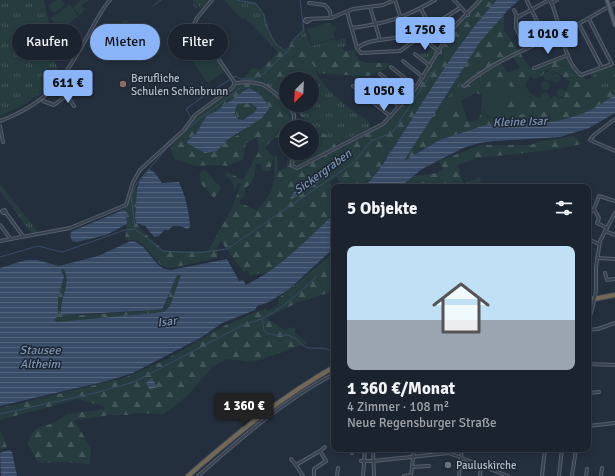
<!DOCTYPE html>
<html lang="de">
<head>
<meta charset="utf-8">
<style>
	:root { --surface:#1b232e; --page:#282f3a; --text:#f1f3f6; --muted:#a0a4aa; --line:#39404a; --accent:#8ab4f8 }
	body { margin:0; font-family:Signika,sans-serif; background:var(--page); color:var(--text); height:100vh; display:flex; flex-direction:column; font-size:15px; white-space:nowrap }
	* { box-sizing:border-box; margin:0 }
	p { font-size:13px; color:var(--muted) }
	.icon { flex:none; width:22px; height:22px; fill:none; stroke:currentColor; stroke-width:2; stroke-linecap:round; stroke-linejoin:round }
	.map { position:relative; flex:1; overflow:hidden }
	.details { position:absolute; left:331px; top:184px; width:260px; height:268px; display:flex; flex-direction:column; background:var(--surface); border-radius:8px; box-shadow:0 2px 6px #0003,0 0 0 1px var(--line) }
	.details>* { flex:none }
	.banner { position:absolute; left:12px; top:24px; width:259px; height:36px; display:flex; gap:8px }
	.needle { width:26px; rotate:204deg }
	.tools { position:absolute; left:279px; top:72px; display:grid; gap:8px }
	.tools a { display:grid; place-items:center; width:40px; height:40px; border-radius:50%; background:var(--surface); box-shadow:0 2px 6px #0003,0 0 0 1px var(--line); font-size:20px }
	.price { position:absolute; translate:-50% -34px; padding:0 9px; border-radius:4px; background:var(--accent); color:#111; font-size:13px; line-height:26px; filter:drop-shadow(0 1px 2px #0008) }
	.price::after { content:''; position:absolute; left:50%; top:24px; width:12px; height:9px; margin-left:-6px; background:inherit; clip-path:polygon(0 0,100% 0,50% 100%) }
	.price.on { background:#222; color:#fff }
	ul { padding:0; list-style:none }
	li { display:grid; align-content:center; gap:8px; height:212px; padding:0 16px }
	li+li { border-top:1px solid var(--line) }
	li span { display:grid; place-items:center; height:124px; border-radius:8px; color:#555 }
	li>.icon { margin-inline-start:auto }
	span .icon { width:72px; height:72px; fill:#fffc; stroke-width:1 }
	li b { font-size:17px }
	h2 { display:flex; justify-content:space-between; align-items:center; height:48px; padding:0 16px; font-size:17px }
	.tag { padding:0 14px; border-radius:18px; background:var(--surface); box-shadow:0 2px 6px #0003,0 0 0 1px var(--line); font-size:14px; line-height:36px }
	.tag.on { background:var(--accent); color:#111 }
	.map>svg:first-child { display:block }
	.grass { fill:url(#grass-tufts) }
	.forest { fill:url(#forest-firs); fill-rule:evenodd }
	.pitch { fill:#263c3f }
	.water { fill:url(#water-rules); fill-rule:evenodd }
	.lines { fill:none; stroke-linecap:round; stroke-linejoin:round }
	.stream { stroke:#394c67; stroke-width:1 }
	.minor-casing { stroke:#565f6c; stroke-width:4 }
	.major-casing { stroke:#414a57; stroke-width:5 }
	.highway-casing { stroke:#434c59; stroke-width:6 }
	.minor { stroke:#38414e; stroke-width:2 }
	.major { stroke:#56606e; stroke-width:3 }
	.highway { stroke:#746855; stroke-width:4 }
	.minor-bridge-casing { stroke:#565f6c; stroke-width:4; stroke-linecap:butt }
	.minor-bridge { stroke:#38414e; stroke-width:2 }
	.education-dot { fill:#8d6e63; stroke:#1d2633; stroke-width:1.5 }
	.worship-dot { fill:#6b7280; stroke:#1d2633; stroke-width:1.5 }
	.labels { text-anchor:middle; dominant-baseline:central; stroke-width:3; stroke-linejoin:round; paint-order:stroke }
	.poi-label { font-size:11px; fill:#b4bcc9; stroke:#1d2633; text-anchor:start }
	.water-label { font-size:12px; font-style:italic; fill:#7c92b1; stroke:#1d2633 }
</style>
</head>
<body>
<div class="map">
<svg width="615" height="476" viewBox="0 0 615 476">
	<defs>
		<pattern id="grass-tufts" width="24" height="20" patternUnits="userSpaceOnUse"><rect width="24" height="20" fill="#263c3f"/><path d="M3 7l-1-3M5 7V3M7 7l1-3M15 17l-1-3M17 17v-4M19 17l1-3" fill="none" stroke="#435659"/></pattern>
		<pattern id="forest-firs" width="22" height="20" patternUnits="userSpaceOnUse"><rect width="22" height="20" fill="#263c3f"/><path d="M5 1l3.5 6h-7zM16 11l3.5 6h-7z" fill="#435659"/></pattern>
		<pattern id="water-rules" width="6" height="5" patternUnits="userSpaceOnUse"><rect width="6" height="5" fill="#394c67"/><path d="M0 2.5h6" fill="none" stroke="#53647b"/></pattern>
	</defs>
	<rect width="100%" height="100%" fill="#242f3e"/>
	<g class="grass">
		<path d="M0,0H44L55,53H53L58,72L56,74L52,69L48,70L55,82C38,97 21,107 0,116Z"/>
		<polygon points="193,0 211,0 203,10 195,2 196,1 193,3 198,7 196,9 194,5 193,6"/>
		<path d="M224,0H244L256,2C258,6 262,9 264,13C270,24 269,46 286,49L278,52L245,18L242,19Z"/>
		<polygon points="127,20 128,27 123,31 118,24"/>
		<polygon points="301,21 311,46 335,39 336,41 345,38 347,46 316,53 313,47 312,50 309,50 306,45 298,45 291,42 302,30"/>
		<polygon points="131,44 138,53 132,58 126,52 129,50 127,47"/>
		<polygon points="432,49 438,52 429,65 418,54 426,53"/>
		<path d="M312,63C318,70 316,75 320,79C332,97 352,109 369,122L371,128L337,144L334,143L293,105H312V79H286V99L267,83L261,81Z"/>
		<path d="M558,66C568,65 578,73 579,83Z"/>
		<polygon points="608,68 615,70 615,91 610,97 600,90 582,81 592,78 594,73"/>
		<polygon points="460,78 466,83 464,86 467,89 438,121 434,119"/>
		<polygon points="296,116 303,122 304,127 295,127"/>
		<polygon points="0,184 38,232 32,234 0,191"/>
	</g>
	<g class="forest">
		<path d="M482,0H497L465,37L372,180L364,187H341L337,177L330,181L334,195V214C311,236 290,261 262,275L259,273L250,276L247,270L244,273L221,241L217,247V258L171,268C148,266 152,236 125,240L127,224L126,211L123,210L128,204L131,188L137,189L135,219L140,229L164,251H208L232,208L241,184L238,183L236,188L234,189L232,181L225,175L227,172L243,180L259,151L257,137L246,143L243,159L227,166L219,165L196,166L174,159L169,143L185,130L195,115L234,87L253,68L260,70L278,52L289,47L291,42L298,45H307L309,50H312L313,46L316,53L342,47L344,51L355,50L357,59L366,63H391C372,86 344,71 319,74L312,63L288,74L262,81L267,83L286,99V105H293L336,145L337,148L343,149L348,143L383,125L404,104L432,66L454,30ZM248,88C260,90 269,102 267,114L246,128L238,135L227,140L217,151L190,138L196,134L207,115L215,112ZM295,110L320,135L318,149L311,156L297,155L296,153L289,156L287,153V168L278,171L277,156L274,157C275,186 275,189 257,211L245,205H240V200L245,195V189C252,182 257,175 255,164H260L263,171H270L273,157L265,147L274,138H286V127H293V114Z"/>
		<path d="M504,14V30L531,69L567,56L572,67L586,80L591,78V73L612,65L615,70L603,69L594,73L592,78L583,81L600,90H610L615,87V94C575,127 534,124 485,125C455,132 430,147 403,162L480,42ZM510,53L520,68L508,73L499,60ZM562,65C569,67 578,74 579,82L559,66ZM546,70L553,73L557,72L570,82L563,99L553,96L547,102L531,94L525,86L530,76L534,79L542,76ZM460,78L469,80L464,86L467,89L438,121L434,118ZM504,80L509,87L502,116L489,118L483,111ZM476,93L482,95L481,113L478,120L468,122L461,101Z"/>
		<path d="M251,103L257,108L255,112L243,120L238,119C236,115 234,108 238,104Z"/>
		<polygon points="574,136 582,144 551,150 477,158 458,165 463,184 480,177 481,187 400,187 410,177 437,173 443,169 439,161 481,145 531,145 537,142"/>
		<polygon points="204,169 221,188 214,198 202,185 199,175"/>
		<polygon points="334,248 334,291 296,303 267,318 284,330 295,327 295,333 307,343 253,362 227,359 213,366 187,396 164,414 136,413 128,415 110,415 74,420 91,448 90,464 63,462 38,463 28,443 29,438 37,428 54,423 67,414 105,409 102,406 78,399 0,420 0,408 124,378 165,360 226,325 266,308 268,311 278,305 279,298 332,254"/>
		<path d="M64,268C72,284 58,298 61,315H85L158,310L164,308L177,274L181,275L170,306L164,312L57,322L54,320L58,298L64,280L61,271Z"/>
		<polygon points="0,430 7,447 0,450"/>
	</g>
	<g class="pitch">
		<polygon points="56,0 61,0 65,5 54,13 48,6"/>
		<polygon points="79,0 89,0 82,5 85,10 79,15 73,7 80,1"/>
		<polygon points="70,4 78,16 60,30 51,18"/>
		<polygon points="330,22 331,26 335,25 337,30 333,32 335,38 312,45 307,29"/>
		<polygon points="200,35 226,70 208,83 189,57 186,58 180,50"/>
		<polygon points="469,65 477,72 466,83 460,78"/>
		<circle cx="548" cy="76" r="4.5"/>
		<circle cx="556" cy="78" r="4.5"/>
		<path d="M496,80H504L512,88L502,116L492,118L485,114C481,106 489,84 496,80Z"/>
		<circle cx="545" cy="86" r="4.5"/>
		<circle cx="561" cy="93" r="4.5"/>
		<polygon points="525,91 525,114 516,115 516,92"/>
		<circle cx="545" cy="97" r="4.5"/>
	</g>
	<g class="water">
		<path d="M497,0H519L508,10L480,42L404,161L440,140L485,125C534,124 575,127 615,94V113L589,128L560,137L495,141L479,143L463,148L422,169L400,187H364C378,174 387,157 398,141L397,139H399C430,92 458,41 497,0Z"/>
		<path d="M248,88C257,90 267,100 269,109L262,118L227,140L217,151L205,153L188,144L187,141L196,134L207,115L215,112ZM251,103L257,108L255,112L243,120L238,119L235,114L236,107L238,104Z"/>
		<path d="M149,169L155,173L162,183L179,182C186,197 189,212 190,227L187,229C181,226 173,223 169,230H164L159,236L154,237L145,226L137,223L135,219L137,189L139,182Z"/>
		<polygon points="327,169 331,173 310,188 309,185 315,179 314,175"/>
		<polygon points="305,186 307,186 307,190 290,200 293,193"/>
		<polygon points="123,210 126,211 127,224 106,235 77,242 72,241 70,235 72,231"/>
		<path d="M334,214V248L288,290L269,302L257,306L255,310L222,323L202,337L133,373L107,381L0,406V268L26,260H37L59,266L98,256L131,241C151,244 151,269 171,270L227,259L239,281L243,280L246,285C282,267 305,241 334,214ZM62,269H64C72,284 59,298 61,315L158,310L163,308L177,275H181L170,306L164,312L57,322L54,320L58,316V298L64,277L61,271Z"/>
		<polygon points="152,378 157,387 150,390 146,383"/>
		<polygon points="9,450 12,452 17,476 1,476 0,453"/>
	</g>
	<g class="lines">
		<g class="stream">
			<polyline points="237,0 256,4 264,15 265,24 275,43 287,53"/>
			<polyline points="153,6 161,0"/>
			<polyline points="434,71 436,70"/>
			<polyline points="233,78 236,76 240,79 252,79 263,74 289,50 294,39 304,30 300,0"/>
			<polyline points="191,118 186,109 205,95 231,79"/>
			<polyline points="169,146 194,123 242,87"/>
			<polyline points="135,228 131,196 137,183 167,148"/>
			<polyline points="0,257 38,246 62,252 125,230 135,229 163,251 196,253 227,249 353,163 371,141 392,133 432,72"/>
			<path d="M262,318L264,331C273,338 281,333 291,336C297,338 300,345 306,347C317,351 327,343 334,356"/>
			<path d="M0,414L91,394L134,382L241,326C246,323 251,323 256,321C279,312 298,294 316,277"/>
		</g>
		<defs>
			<g id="minor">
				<polyline points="212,0 197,18 194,24 235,83"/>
				<polyline points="395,0 406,34"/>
				<polyline points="454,0 468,15"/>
				<path d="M550,0C561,21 562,60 581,75L612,64L589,19"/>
				<polyline points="527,1 546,39"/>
				<polyline points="309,3 325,5 330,11 331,18"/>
				<polyline points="551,3 557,0"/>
				<polyline points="370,7 380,40"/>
				<polyline points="421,9 430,26"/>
				<polyline points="514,10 517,16"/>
				<polyline points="347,12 357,48 361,53 400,51 421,36"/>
				<polyline points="312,19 307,22 305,21 306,19 331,18 353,9 383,5 395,0"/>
				<polyline points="579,24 602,68"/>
				<path d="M352,28C388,23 404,18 435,0"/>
				<polyline points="418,31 424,40 440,52"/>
				<polyline points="519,33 539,23"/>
				<polyline points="564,43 575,38"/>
				<path d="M357,48C369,39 385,40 399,37C421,31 441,21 460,8"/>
				<polyline points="526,48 516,28 516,18 549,0"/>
				<polyline points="415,54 430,66"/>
				<polyline points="403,61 423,77"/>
				<polyline points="391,67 416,87"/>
				<polyline points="534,68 568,55"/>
				<polyline points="380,74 408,97"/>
				<polyline points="366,80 399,106"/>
				<path d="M235,83C263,80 266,85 286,103"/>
				<polyline points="353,86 390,116"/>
				<path d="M464,86C493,61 527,49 561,33C580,24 597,13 615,3"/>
				<polyline points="67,95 74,106"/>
				<polyline points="43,101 54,105 66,96 62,79"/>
				<polyline points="288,105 294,114 294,127"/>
				<polyline points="615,119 594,135 590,140 615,151"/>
				<path d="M0,121C46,104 63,81 86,39C94,26 100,11 110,0"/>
				<polyline points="0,126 3,142"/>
				<polyline points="293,153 292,166 297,168 383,124 415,89 452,29 480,0"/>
				<polyline points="594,209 599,196 615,201"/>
				<polyline points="6,213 5,210 2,211 3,213 6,213 23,236"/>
				<polyline points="588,216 594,209 599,218 597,223 607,228"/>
				<polyline points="0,225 10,238"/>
				<polyline points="605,231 615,235"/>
				<polyline points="588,239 599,244"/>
				<polyline points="0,241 70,228 126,205 133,182 140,170 184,130 195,115 232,88 235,83"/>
				<polyline points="597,258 615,259"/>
				<polyline points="605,273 607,280 615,279"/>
				<polyline points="596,290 596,267 600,241 615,213"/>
				<polyline points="588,322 593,306"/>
				<polyline points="588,330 598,329 615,323"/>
				<polyline points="588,364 615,365"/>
				<polyline points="588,393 599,392"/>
				<polyline points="588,426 615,423"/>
				<polyline points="349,449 352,453"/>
				<polyline points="373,449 374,476"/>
				<polyline points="320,451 325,447"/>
				<polyline points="291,459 296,465"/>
				<polyline points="361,461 373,461 449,453 508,476"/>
				<polyline points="412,467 429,466"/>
				<path d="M198,476C240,439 284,400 334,374"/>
				<polyline points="303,476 296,465 320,451 326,461 314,469 314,476"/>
				<polyline points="337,476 338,468"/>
				<polyline points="363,476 365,449"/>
				<polyline points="404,476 411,475"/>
				<polyline points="411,476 414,449"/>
				<polyline points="459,476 462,449"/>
				<polyline points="480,476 481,466"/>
				<polyline points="542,476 545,449"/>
				<polyline points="559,476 562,449"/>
				<polyline points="572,476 576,449"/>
				<polyline points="586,476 587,469"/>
				<polyline points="601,476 602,468"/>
			</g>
			<polyline id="major" points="607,0 615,25"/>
			<g id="highway">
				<polyline points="588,300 615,295"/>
				<path d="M188,476C234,436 281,397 334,367"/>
			</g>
		</defs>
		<use href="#minor" class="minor-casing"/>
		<use href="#major" class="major-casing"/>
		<use href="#highway" class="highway-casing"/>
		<use href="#minor" class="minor"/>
		<use href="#major" class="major"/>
		<use href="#highway" class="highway"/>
		<defs>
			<polyline id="minor-bridge" points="593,306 596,290"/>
		</defs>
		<use href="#minor-bridge" class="minor-bridge-casing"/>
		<use href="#minor-bridge" class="minor-bridge"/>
	</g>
	<circle class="education-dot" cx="123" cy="84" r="4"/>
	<circle class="worship-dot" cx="448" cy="465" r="4"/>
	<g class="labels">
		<g class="poi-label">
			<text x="131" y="78">Berufliche<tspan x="131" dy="13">Schulen Schönbrunn</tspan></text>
			<text x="456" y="465">Pauluskirche</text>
		</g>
		<g class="water-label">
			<text transform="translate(520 122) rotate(-2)">Kleine Isar</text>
			<text transform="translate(323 172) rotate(-36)">Sickergraben</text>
			<text transform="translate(167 322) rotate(-8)">Isar</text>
			<text x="40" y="350">Stausee<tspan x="40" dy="14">Altheim</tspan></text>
		</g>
	</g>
</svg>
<div class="tools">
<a><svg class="needle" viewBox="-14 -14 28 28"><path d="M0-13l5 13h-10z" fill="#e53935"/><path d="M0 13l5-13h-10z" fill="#a0a4aa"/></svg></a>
<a><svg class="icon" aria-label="layers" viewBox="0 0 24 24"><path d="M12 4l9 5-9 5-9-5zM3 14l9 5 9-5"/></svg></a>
</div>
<b class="price" style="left:425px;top:51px">1 750 €</b>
<b class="price" style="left:548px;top:55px">1 010 €</b>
<b class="price" style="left:68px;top:104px">611 €</b>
<b class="price" style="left:384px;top:112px">1 050 €</b>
<b class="price on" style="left:244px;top:427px">1 360 €</b>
<div class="banner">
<a class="tag">Kaufen</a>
<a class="tag on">Mieten</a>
<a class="tag">Filter</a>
</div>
<section class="details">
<h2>5 Objekte<svg class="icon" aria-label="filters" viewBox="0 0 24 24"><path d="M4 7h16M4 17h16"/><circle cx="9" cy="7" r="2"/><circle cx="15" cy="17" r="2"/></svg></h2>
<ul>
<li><span style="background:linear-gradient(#bfe0f5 60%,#9aa5b1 0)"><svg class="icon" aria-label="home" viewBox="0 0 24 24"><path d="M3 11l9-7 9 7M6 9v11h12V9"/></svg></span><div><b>1 360 €/Monat</b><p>4 Zimmer · 108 m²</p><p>Neue Regensburger Straße</p></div></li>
</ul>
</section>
</div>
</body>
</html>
